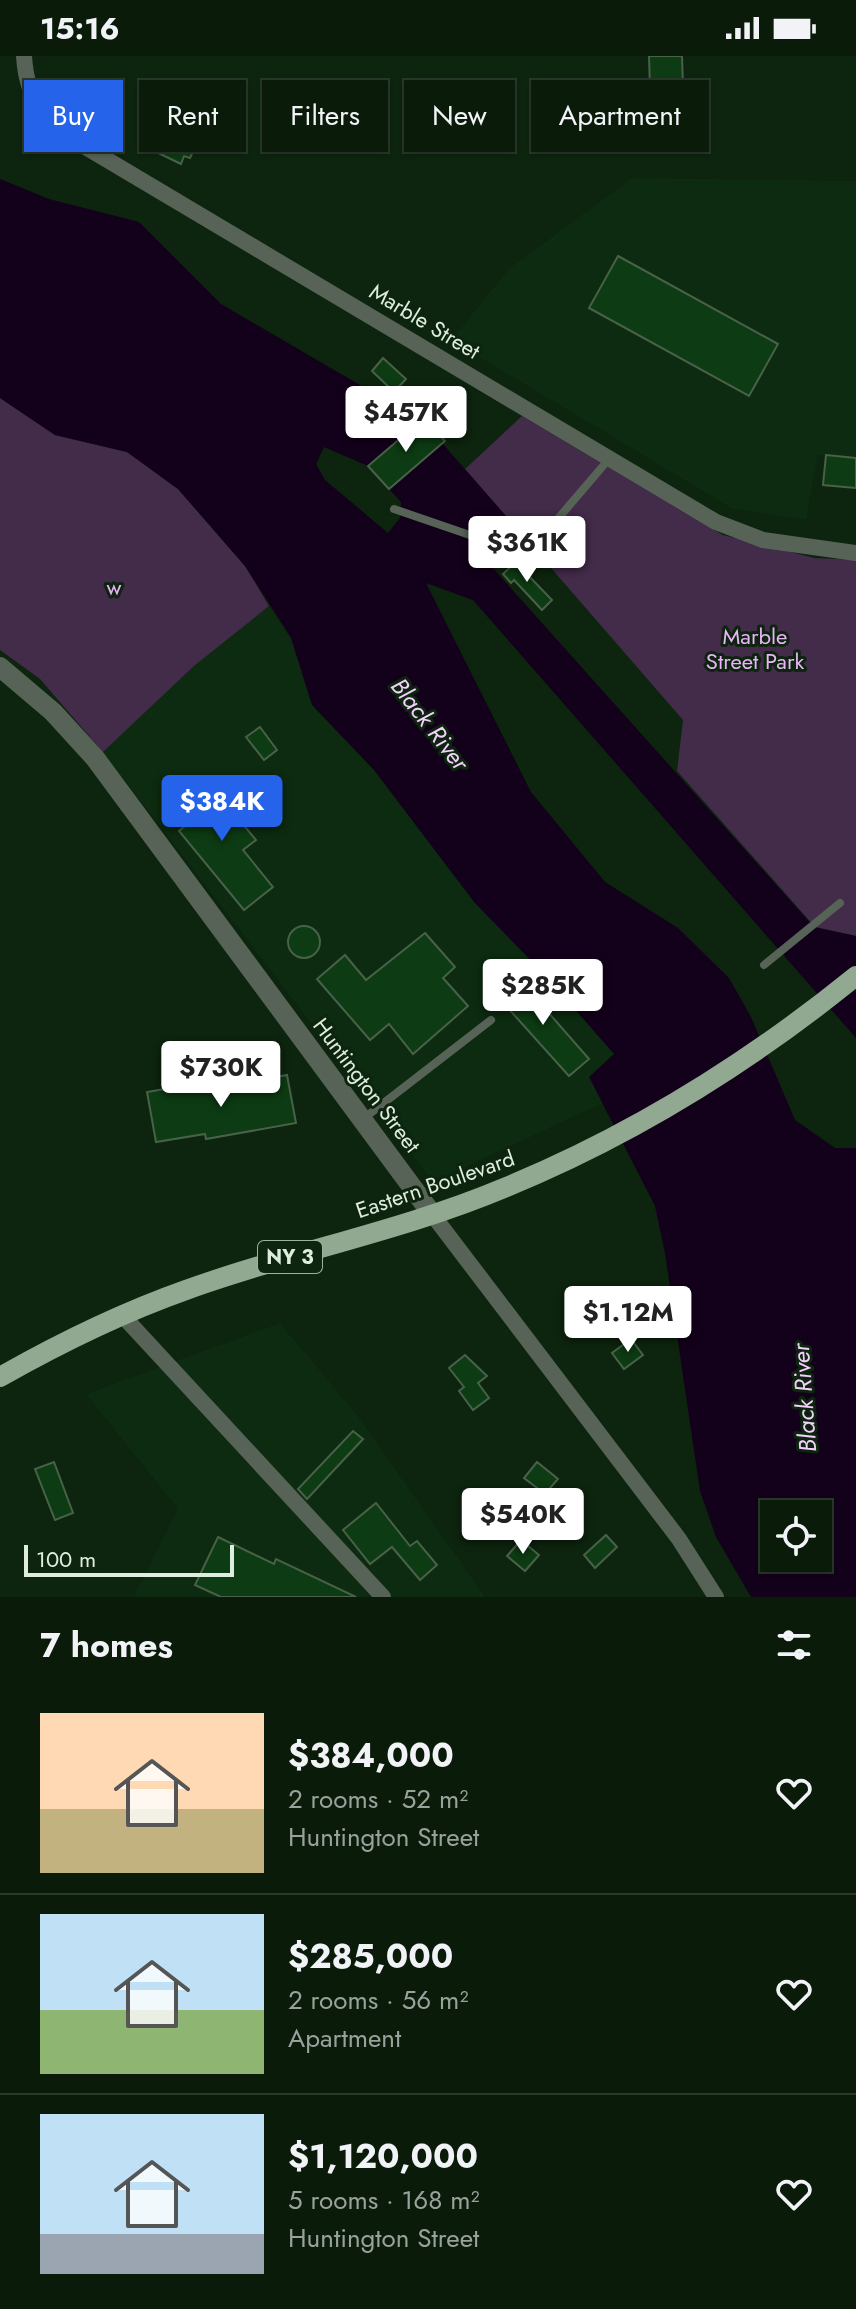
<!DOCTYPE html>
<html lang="en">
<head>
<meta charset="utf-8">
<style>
	:root { --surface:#0a1b0a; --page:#132413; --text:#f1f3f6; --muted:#99a19c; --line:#2a392b; --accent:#2563eb }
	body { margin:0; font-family:Jost,sans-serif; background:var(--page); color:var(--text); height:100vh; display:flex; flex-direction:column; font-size:30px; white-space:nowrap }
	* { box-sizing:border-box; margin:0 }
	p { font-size:26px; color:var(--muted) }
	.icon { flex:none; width:44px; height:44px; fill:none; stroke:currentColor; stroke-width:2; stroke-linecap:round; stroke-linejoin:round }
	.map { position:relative; height:1541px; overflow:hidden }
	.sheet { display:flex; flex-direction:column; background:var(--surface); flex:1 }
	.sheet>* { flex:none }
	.hud { position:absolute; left:24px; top:24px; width:808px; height:72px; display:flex; gap:16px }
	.tools { position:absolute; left:760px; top:1444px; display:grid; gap:16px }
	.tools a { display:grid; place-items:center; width:72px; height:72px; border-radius:0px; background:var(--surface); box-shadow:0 2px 6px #0004,0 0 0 2px var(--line); font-size:40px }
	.scale { position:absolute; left:24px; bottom:20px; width:210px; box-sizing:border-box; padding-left:8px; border:4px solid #deedde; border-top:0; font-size:22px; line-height:28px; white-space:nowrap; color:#deedde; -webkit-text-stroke:6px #0d240e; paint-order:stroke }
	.price { position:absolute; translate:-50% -68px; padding:0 18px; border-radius:8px; background:#fff; color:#222; font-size:26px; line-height:52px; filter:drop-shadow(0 2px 4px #0008) }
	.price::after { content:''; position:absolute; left:50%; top:48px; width:24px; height:18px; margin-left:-12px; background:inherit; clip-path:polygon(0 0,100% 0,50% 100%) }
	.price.current { background:var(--accent); color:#fff }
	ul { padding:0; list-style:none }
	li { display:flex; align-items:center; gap:24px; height:200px; padding:0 40px }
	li+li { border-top:2px solid var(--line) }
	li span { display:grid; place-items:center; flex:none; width:224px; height:160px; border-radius:0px; color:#555 }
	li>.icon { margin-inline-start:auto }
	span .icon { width:96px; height:96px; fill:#fffc; stroke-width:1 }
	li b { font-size:34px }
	h2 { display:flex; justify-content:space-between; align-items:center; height:96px; padding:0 40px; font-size:34px }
	.chip { padding:0 28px; border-radius:0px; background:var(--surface); box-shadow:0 2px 6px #0004,0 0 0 2px var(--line); font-size:28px; line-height:72px }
	.chip.current { background:var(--accent); color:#fff }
	.status { display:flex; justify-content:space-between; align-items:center; height:56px; padding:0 40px; background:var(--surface); direction:ltr }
	.status svg { height:22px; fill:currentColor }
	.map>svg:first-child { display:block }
	.built { fill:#0d2b10 }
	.green { fill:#432b4a }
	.water { fill:#13001b; fill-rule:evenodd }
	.building { fill:#0d3b13; stroke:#486148; stroke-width:2 }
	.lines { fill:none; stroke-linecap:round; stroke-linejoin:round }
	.service { stroke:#576357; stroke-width:8 }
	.minor { stroke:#576357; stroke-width:16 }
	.tertiary { stroke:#576357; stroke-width:20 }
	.primary { stroke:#91a891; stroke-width:20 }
	.labels { text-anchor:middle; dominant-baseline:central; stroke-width:6; stroke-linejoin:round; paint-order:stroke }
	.shield { fill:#0d240e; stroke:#9fb1a0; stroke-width:2 }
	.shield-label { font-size:20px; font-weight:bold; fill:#deedde }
	.street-label { font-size:22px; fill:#deedde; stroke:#0d240e }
	.park-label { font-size:22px; fill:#ebb3fa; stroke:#0d240e }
	.water-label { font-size:24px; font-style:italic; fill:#f3d1fc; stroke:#0d240e }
</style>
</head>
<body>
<div class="status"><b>15:16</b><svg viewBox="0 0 49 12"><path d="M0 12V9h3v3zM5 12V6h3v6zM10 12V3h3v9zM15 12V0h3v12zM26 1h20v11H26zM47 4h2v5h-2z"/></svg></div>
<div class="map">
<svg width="856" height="1541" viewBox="0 0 856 1541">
	<rect width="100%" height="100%" fill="#0d240e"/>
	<g class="built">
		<polygon points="632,122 856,125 856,401 818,399 806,464 731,452 451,284 510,212"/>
		<polygon points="269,550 291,582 312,649 374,714 443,801 614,998 590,1021 603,1047 433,1126 103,696 194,610"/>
		<polygon points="280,1267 358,1360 485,1541 134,1541 178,1453 86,1338"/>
	</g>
	<g class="green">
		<polygon points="0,342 55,379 127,396 178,433 245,510 269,550 194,610 103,696 40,623 0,594"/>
		<polygon points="522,360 723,479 814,502 856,504 856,880 815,871 677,715 683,664 465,413"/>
	</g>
	<path class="water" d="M0,123L49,143L139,166L221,248L401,353L442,387L506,460L476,474L495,501L492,511L814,871L856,880V982L473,544L426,527L531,736L605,826L678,872L729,922L751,961L795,1064L835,1092H856V1541H751L716,1481L700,1435L665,1197L655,1150L589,1021L614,998L545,919L474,846L374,714L312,649L291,582L245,510L178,433L127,396L55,379L0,342ZM324,391L368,410L401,446L400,462L388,477L325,424L316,408ZM774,1458H818V1502H774Z"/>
	<g class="building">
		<polygon points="649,0 682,0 683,31 650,32"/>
		<polygon points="163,62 200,80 190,102 184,100 181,108 148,92"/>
		<polygon points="618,200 778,288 749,340 589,252"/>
		<polygon points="383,302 406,323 394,336 372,315"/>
		<polygon points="424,362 445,385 389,433 368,410"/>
		<polygon points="826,399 856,402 856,432 823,429"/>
		<polygon points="519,503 526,511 523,514 552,544 542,554 514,524 511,527 503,518"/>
		<polygon points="260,671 277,694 264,704 246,681"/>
		<polygon points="204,721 256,784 243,794 273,831 244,854 179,775 191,765 175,745"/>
		<circle cx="304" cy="886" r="16"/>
		<polygon points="425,877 455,911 443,922 468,950 413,998 389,968 370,984 317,923 345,899 366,924"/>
		<polygon points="519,923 589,1003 569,1020 498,941"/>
		<polygon points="287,1019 296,1067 206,1083 205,1078 156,1086 147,1036 204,1026 205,1034"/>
		<polygon points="631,1283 643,1299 624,1313 612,1297"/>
		<polygon points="465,1299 487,1320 478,1327 489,1342 473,1354 459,1335 464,1331 449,1312"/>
		<polygon points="353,1375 363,1383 307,1443 298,1433"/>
		<polygon points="54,1406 73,1457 55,1464 35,1413"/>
		<polygon points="537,1406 558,1423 545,1438 524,1422"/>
		<polygon points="376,1447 410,1490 417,1485 437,1509 420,1524 392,1491 370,1508 343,1474"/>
		<polygon points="606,1479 617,1491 595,1512 584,1499"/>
		<polygon points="218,1481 274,1508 276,1503 356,1541 221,1541 195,1529"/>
		<polygon points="521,1484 539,1499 525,1515 507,1500"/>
	</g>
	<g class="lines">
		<g class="service">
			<polyline points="394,453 493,487 532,493 609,403"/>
			<polyline points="764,909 840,847"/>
			<polyline points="363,1063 491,964"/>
		</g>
		<g class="minor">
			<path d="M24,0C27,50 47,62 84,90L716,466L763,484L856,497"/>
			<polyline points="432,1158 679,1483 716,1541"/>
			<polyline points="122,1259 383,1541"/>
		</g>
		<polyline class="tertiary" points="0,611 53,656 95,702 432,1158"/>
		<path class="primary" d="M0,1321C60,1287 121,1257 186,1234C290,1196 402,1175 504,1132C631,1080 750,1006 856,920"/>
	</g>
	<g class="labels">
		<rect class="shield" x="258" y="1185" width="64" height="32" rx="6"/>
		<g class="shield-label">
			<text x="290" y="1201">NY 3</text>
		</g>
		<g class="street-label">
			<text transform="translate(425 265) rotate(31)">Marble Street</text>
			<text transform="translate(367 1029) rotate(53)">Huntington Street</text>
			<text transform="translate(435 1128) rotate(-19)">Eastern Boulevard</text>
		</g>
		<g class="park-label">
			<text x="114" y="531">w</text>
			<text x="755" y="580">Marble<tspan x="755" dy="25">Street Park</tspan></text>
		</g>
		<g class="water-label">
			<text transform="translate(430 668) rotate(52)">Black River</text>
			<text transform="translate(804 1342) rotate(-94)">Black River</text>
		</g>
	</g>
</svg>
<div class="tools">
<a><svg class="icon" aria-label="locate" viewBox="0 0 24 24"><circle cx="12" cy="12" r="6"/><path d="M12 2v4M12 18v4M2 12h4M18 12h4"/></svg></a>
</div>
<div class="scale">100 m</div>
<b class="price" style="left:406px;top:398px">$457K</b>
<b class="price" style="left:527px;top:528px">$361K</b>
<b class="price current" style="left:222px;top:787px">$384K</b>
<b class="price" style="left:543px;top:971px">$285K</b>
<b class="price" style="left:221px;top:1053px">$730K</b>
<b class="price" style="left:628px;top:1298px">$1.12M</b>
<b class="price" style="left:523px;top:1500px">$540K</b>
<div class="hud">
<a class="chip current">Buy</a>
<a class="chip">Rent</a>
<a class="chip">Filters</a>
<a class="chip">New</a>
<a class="chip">Apartment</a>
</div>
</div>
<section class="sheet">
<h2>7 homes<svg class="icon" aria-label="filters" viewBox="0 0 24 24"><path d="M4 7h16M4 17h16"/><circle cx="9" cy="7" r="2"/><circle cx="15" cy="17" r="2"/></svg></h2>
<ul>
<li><span style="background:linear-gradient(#ffd9b3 60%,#c2b280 0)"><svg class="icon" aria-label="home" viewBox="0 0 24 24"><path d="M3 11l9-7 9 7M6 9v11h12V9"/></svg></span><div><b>$384,000</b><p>2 rooms · 52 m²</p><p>Huntington Street</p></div><svg class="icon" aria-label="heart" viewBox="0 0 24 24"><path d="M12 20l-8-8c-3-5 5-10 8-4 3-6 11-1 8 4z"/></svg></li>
<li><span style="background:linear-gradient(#bfe0f5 60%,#8fb573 0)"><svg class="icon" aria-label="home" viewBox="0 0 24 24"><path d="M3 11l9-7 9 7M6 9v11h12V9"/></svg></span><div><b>$285,000</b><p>2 rooms · 56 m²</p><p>Apartment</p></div><svg class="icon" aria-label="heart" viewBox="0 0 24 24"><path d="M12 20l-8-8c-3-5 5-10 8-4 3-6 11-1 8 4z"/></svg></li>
<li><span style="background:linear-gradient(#bfe0f5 75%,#9aa5b1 0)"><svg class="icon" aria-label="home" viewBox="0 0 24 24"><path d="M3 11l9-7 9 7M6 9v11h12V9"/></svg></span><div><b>$1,120,000</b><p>5 rooms · 168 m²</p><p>Huntington Street</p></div><svg class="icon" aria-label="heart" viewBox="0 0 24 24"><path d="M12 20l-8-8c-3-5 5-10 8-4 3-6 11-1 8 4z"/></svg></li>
</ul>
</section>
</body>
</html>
